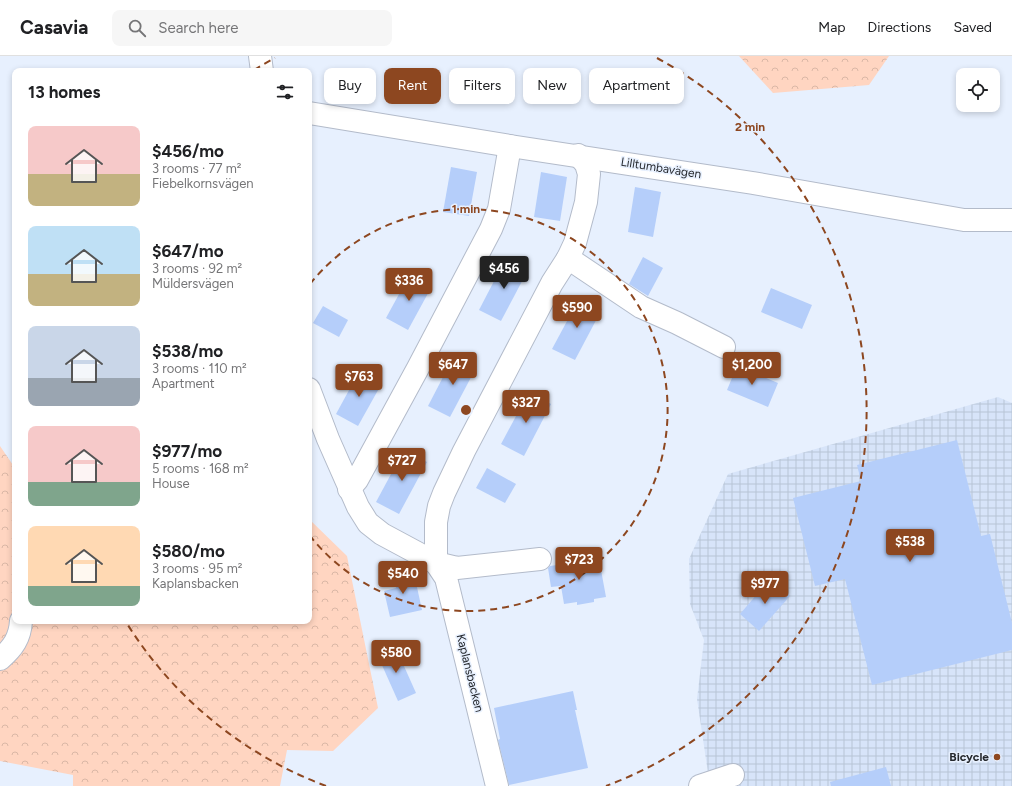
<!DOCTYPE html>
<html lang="en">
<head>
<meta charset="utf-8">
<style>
	:root { --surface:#fff; --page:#f6f6f6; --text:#202124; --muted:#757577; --line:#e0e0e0; --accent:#8d4720 }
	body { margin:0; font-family:Figtree,sans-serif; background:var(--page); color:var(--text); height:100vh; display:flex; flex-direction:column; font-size:15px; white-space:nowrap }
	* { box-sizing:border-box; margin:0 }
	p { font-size:13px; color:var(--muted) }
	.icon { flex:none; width:22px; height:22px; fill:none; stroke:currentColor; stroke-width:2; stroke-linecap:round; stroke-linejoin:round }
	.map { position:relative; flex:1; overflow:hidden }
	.drawer { position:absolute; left:12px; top:12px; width:300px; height:556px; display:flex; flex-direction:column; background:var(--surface); border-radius:8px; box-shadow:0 2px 6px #0003 }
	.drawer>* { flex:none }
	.guide { position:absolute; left:324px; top:12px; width:380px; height:36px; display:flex; gap:8px }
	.tools { position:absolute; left:956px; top:12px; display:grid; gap:8px }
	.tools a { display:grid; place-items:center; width:44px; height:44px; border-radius:8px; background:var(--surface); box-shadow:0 2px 6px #0003; font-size:20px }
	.price { position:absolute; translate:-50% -34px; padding:0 9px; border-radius:4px; background:var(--accent); color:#fff; font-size:13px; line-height:26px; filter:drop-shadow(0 1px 2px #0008) }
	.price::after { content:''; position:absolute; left:50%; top:24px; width:12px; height:9px; margin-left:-6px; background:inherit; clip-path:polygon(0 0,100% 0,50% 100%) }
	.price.on { background:#222; color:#fff }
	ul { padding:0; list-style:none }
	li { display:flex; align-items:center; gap:12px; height:100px; padding:0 16px }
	li span { display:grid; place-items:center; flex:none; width:112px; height:80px; border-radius:8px; color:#555 }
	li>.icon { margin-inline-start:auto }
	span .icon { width:48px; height:48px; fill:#fffc; stroke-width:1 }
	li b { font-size:17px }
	h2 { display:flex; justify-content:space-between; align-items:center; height:48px; padding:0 16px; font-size:17px }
	.tag { padding:0 14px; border-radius:8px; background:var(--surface); box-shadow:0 2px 6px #0003; font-size:14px; line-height:36px }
	.tag.on { background:var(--accent); color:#fff }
	header { display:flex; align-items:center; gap:24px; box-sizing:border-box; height:56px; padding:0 20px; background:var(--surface); border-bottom:1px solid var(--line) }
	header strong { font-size:19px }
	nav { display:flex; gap:22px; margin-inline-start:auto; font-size:14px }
	.search { width:280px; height:36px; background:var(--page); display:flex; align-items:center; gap:10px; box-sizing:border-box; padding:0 14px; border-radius:8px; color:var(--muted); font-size:15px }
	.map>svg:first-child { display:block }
	.industrial { fill:url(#industrial-grid) }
	.forest { fill:url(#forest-crowns) }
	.building { fill:#b5cefa }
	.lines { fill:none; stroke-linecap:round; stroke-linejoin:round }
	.minor-casing { stroke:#b3bbca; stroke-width:24 }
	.minor { stroke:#fff; stroke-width:22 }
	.ring { fill:none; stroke:#8d4720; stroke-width:2; stroke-dasharray:7 5 }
	.poi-dot { fill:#8d4720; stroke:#e7f0fe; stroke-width:1.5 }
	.labels { text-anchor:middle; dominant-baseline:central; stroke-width:3; stroke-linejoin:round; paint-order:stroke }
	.street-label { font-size:12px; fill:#25282d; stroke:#e7f0fe }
	.poi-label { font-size:12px; font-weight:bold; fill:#25282d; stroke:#e7f0fe; text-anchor:end }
	.centre { fill:#8d4720; stroke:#e7f0fe; stroke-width:2 }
	.ring-label { font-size:12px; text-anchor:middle; font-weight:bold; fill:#8d4720; stroke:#e7f0fe; stroke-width:3; stroke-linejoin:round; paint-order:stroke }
</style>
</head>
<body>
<header>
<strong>Casavia</strong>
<div class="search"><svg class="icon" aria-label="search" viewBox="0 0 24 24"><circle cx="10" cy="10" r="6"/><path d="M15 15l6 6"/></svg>Search here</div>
<nav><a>Map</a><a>Directions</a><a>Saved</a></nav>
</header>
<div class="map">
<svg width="1012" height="730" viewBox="0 0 1012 730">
	<defs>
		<pattern id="industrial-grid" width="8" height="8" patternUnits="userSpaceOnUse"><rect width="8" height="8" fill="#d7e4f9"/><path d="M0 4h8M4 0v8" fill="none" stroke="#b8c4d6"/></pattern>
		<pattern id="forest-crowns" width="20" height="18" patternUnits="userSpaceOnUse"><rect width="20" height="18" fill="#ffd5c1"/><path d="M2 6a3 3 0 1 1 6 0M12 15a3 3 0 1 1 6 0" fill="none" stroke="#dab7a6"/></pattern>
	</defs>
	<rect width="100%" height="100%" fill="#e7f0fe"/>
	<polygon class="industrial" points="998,341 1012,347 1012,730 712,730 708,717 697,643 704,584 690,548 689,503 728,418"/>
	<g class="forest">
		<polygon points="739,0 889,0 869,29 773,37"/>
		<polygon points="0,390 15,412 15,565 309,565 309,463 347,500 378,652 333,695 287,694 280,730 73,730 73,719 0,705"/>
	</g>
	<g class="building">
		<polygon points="451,111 477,116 469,160 443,156"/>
		<polygon points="541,116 567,121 560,165 534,161"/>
		<polygon points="635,131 661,136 653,181 628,176"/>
		<polygon points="643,201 663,212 648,240 629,228"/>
		<polygon points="506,202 528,214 501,265 479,254"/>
		<polygon points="410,218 432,230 408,274 386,262"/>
		<polygon points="771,232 812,249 802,273 761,256"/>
		<polygon points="580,241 602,253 575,304 552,293"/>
		<polygon points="323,250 348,264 339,281 313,267"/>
		<polygon points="455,298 477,310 450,361 428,350"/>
		<polygon points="737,310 778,327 768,351 727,334"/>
		<polygon points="360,314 382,327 358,370 336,358"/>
		<polygon points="529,336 551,348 524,400 501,388"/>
		<polygon points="957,384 981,480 990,478 1012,567 1012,594 872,629 845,523 815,530 793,442 861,425 857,409"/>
		<polygon points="404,394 427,406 399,458 376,446"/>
		<polygon points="487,412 516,428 505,447 476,432"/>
		<polygon points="599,503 606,541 594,543 594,546 577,549 577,546 564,548 561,530 551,531 548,512 550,510"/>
		<polygon points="413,513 422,554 390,561 384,535 396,532 392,518"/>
		<polygon points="770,523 790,540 759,575 740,558"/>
		<polygon points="395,590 416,637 398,645 377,598"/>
		<polygon points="573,635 577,654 575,654 588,712 509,729 498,684 500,683 494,652"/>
		<polygon points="886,711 891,730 831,730 830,726"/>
	</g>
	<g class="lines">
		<defs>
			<g id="minor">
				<polyline points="260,0 262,15"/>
				<polyline points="309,57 510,90 753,127 964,164 1012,164"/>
				<polyline points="568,202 641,251 677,267 724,291"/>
				<polyline points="309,333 328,383 358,451 368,467 382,478 436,507 457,512 540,503"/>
				<polyline points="349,433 357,424 418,312 491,173 499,153 510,90"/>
				<polyline points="436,507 436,466 439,450 444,437 464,395 552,227 568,202 575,187 586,146 589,118 586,108 578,99"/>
				<polyline points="436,507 446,522 497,730"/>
				<path d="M0,603C13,592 20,582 21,565"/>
				<polyline points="700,730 733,719"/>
			</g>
		</defs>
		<use href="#minor" class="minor-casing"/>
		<use href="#minor" class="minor"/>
	</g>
	<g class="ring">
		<path d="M310 228A201 201 0 1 1 310 480"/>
		<path d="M326 730A401 401 0 0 1 126 566M254 14A401 401 0 0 1 275 2M657 2A401 401 0 0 1 606 730"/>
	</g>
	<circle class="poi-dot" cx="997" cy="701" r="4"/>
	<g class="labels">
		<g class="street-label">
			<text transform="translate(661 112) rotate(9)">Lilltumbavägen</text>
			<text transform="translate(470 617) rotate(76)">Kaplansbacken</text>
		</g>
		<g class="poi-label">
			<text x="989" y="701">Bicycle</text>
		</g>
	</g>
	<circle cx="466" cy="354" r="6" class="centre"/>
	<g class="ring-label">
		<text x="750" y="75">2 min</text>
		<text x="466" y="157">1 min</text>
	</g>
</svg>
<div class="tools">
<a><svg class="icon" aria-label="locate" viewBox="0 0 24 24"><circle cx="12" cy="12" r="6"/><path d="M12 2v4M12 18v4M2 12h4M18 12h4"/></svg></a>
</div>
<b class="price on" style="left:504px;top:234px">$456</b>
<b class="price" style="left:409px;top:246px">$336</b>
<b class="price" style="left:577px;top:273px">$590</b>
<b class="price" style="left:453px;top:330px">$647</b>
<b class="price" style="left:752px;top:330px">$1,200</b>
<b class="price" style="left:359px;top:342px">$763</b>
<b class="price" style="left:526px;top:368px">$327</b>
<b class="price" style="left:402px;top:426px">$727</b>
<b class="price" style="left:910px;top:507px">$538</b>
<b class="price" style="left:579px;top:525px">$723</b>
<b class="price" style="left:403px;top:539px">$540</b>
<b class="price" style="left:765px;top:549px">$977</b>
<b class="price" style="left:396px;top:618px">$580</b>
<div class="guide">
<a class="tag">Buy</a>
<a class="tag on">Rent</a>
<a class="tag">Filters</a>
<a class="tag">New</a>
<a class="tag">Apartment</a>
</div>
<section class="drawer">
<h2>13 homes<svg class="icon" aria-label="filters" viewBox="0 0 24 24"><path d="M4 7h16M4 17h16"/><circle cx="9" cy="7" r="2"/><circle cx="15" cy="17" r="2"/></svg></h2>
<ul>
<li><span style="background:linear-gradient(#f6c9c9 60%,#c2b280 0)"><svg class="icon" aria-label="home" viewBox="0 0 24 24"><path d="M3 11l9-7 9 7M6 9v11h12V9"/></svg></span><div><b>$456/mo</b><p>3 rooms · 77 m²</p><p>Fiebelkornsvägen</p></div></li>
<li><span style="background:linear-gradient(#bfe0f5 60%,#c2b280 0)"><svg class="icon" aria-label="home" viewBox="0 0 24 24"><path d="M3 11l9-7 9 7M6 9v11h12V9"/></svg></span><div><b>$647/mo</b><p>3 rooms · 92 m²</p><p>Müldersvägen</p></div></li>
<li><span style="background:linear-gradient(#c9d6e8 65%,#9aa5b1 0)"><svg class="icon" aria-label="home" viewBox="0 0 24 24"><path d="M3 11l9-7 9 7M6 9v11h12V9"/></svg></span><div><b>$538/mo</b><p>3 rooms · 110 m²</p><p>Apartment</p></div></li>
<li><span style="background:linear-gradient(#f6c9c9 70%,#7fa58c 0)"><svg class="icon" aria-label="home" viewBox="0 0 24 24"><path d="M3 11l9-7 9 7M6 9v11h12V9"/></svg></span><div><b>$977/mo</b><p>5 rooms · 168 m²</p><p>House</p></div></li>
<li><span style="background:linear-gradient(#ffd9b3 75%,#7fa58c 0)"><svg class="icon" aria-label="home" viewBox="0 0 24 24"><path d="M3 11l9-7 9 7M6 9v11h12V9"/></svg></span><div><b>$580/mo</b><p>3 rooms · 95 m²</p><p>Kaplansbacken</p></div></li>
</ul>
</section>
</div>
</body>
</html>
